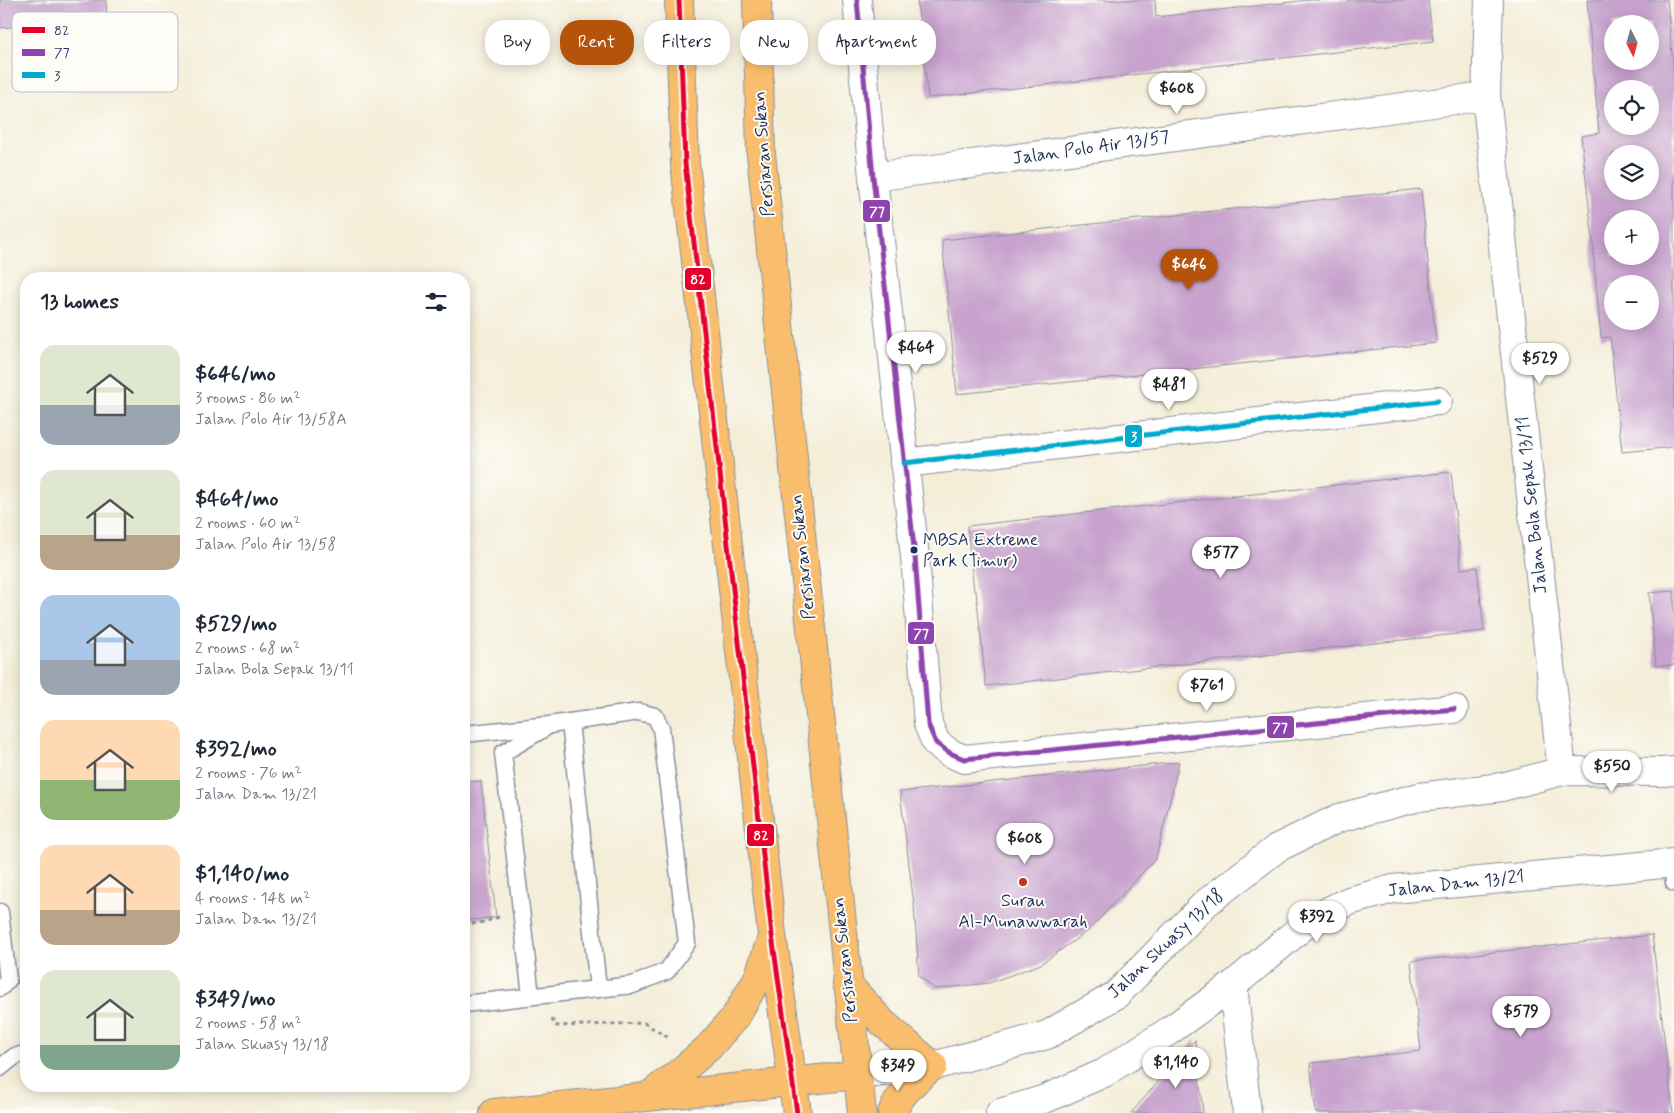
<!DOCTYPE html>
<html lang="en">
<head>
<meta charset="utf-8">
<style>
	:root { --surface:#fff; --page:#f2f2f3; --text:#1f2937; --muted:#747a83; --accent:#b45309 }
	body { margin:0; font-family:Mynerve,sans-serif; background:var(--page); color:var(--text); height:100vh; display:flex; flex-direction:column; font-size:19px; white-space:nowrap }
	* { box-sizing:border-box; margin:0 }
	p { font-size:16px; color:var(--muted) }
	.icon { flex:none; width:28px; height:28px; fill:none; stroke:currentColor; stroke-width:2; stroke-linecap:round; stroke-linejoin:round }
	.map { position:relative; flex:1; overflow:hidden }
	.panel { position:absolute; left:20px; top:272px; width:450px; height:820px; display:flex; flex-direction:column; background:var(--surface); border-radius:20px; box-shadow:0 2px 12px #0003 }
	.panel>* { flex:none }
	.guide { position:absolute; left:485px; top:20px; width:475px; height:45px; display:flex; gap:10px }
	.needle { width:32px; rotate:174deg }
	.controls { position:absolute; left:1604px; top:15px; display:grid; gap:10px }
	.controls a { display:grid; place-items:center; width:55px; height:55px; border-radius:50%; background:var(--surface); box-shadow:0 2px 12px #0003; font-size:25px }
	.price { position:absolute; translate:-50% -42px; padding:0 11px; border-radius:18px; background:#fff; color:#222; font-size:16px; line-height:32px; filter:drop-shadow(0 1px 2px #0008) }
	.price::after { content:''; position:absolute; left:50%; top:30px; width:15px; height:11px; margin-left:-8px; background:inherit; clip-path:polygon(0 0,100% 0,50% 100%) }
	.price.current { background:var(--accent); color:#fff }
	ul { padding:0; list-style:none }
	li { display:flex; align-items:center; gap:15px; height:125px; padding:0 20px }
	li span { display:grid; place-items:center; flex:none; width:140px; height:100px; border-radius:15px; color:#555 }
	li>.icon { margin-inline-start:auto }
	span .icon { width:60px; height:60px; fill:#fffc; stroke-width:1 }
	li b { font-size:21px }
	h2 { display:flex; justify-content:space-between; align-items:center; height:60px; padding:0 20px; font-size:21px }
	.tag { padding:0 18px; border-radius:20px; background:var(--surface); box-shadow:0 2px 12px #0003; font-size:18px; line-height:45px }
	.tag.current { background:var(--accent); color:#fff }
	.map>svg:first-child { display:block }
	.building { fill:#c7a3cd; fill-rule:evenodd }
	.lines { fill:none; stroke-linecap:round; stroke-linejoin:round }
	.service-casing { stroke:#888e9c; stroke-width:19 }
	.minor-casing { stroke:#888e9c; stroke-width:30 }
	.primary-casing { stroke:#888e9c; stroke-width:30 }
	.path { stroke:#888e9c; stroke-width:3; stroke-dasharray:4 4; stroke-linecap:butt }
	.service { stroke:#fff; stroke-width:16 }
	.minor { stroke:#fff; stroke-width:28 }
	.primary { stroke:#f9be6d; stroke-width:28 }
	.bus-1-casing { stroke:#fdfcf7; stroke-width:9 }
	.bus-2-casing { stroke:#fdfcf7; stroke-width:9 }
	.bus-3-casing { stroke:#fdfcf7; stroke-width:9 }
	.bus-1 { stroke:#e4002b; stroke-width:5 }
	.bus-2 { stroke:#8e44ad; stroke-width:5 }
	.bus-3 { stroke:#00a9ce; stroke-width:5 }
	.bus-dot { fill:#1b2f5e; stroke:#fdfcf7; stroke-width:2 }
	.poi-dot { fill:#c8321e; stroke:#fdfcf7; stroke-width:2 }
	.labels { text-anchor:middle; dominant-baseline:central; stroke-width:4; stroke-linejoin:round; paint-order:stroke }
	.bus-label { font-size:17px; fill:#1b2f5e; stroke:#fdfcf7; text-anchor:start }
	.street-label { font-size:18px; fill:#1b2f5e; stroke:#fdfcf7 }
	.poi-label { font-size:18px; fill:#1b2f5e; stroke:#fdfcf7 }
	.key { fill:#fdfcf7; stroke:#b9bec9; stroke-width:1 }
	.key-label { font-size:14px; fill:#1b2f5e }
	.line-badge { stroke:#fdfcf7; stroke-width:2 }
	.badge-label { font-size:14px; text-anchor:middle; font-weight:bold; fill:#fff }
</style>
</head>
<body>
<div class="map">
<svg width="1674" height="1113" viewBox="0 0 1674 1113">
	<rect width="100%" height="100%" fill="#fdfcf7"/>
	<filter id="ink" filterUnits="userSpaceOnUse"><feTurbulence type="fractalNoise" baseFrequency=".02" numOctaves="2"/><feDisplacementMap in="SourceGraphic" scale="10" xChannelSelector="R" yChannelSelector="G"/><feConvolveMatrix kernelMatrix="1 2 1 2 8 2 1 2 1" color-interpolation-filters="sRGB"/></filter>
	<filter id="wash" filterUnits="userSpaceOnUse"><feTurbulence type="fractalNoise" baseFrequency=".0096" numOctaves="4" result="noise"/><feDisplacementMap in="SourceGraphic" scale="20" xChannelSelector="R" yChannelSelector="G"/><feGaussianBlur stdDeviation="1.12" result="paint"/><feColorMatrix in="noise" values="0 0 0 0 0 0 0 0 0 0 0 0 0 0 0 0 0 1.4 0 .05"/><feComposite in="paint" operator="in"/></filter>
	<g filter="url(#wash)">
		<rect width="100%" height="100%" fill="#f4eed9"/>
		<g id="blocks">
			<g class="building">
				<polygon points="0,0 106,0 107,18 0,28"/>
				<polygon points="917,0 1155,0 1156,17 1309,0 1428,0 1433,41 928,98"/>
				<path d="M1587,0H1667L1674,76V447L1622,452L1610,337L1601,338L1593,250H1594L1581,136L1599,133ZM1612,24H1650V61H1612ZM1612,89H1650V126H1612ZM1612,154H1650V191H1612ZM1612,219H1650V256H1612ZM1612,284H1650V321H1612Z"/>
				<polygon points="1421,189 1436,343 957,394 942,240"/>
				<polygon points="1451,472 1461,569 1477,567 1484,631 986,686 976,591 974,591 967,526"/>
				<polygon points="1674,591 1674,665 1656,666 1649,593"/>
				<polygon points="1179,762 1156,858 1089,930 1041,964 989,983 935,989 919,976 914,905 900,792"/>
				<polygon points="481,781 496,917 464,921 464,782"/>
				<polygon points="1652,935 1673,1113 1316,1113 1310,1063 1421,1051 1411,961"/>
				<polygon points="1195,1040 1203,1113 1131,1113"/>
			</g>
		</g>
	</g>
	<g filter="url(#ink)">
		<use href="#blocks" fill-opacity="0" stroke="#888e9c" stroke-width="1"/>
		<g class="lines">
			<defs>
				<g id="service">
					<polyline points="570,722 598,989"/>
					<polyline points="464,734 549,725 639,712 655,716 661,728 687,943 667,971 633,985 464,1004"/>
					<polyline points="1672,864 1674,883"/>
					<polyline points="0,912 8,980 0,988"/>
					<polyline points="531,996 503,753 545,728"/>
					<polyline points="0,1068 15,1056 26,1054"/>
				</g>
				<g id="minor">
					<polyline points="857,0 873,177 915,557 928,724 936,743 950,753 964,759 1454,709"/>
					<polyline points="1489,0 1486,96 1562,771"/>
					<polyline points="873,177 1486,96"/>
					<polyline points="904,463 1438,401"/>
					<polyline points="1233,985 1247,1113"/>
					<polyline points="857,1075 933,1066 1047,1035 1116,995 1206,903 1277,848 1339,818 1419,797 1502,787 1562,771 1662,772 1674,771"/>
					<polyline points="1000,1113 1045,1099 1104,1073 1169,1031 1233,985 1312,919 1349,901 1393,889 1674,863"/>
				</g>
				<g id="primary">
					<polyline points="679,0 685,163 772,935 797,1113"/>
					<polyline points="757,0 761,154 862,1113"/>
					<path d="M847,984L883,1023L933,1066C916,1080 901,1092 892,1113"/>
					<polyline points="647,1097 679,1073 709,1047 735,1017 758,978 771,940"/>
					<polyline points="494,1113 857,1075"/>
				</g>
			</defs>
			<use href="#service" class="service-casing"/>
			<use href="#minor" class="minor-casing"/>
			<use href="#primary" class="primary-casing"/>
			<g class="path">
				<polyline points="464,925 484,922 499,917"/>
				<polyline points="552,1019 555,1026 644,1023 671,1039"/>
			</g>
			<use href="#service" class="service"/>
			<use href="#minor" class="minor"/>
			<use href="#primary" class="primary"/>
			<defs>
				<polyline id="bus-1" points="679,0 685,163 772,935 797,1113"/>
				<polyline id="bus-2" points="857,0 873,177 915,557 928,724 936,743 950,753 964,759 1454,709"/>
				<polyline id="bus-3" points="904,463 1438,401"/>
			</defs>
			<use href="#bus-1" class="bus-1-casing"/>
			<use href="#bus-2" class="bus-2-casing"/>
			<use href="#bus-3" class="bus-3-casing"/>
			<use href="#bus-1" class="bus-1"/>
			<use href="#bus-2" class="bus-2"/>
			<use href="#bus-3" class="bus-3"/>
		</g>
	</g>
	<circle class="bus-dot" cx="914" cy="550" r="4.5"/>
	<circle class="poi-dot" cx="1023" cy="882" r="5"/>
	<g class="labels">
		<g class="bus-label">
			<text x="923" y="540">MBSA Extreme<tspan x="923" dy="21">Park (Timur)</tspan></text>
		</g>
		<g class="street-label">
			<text transform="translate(1091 148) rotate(-8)">Jalan Polo Air 13/57</text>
			<text transform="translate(764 154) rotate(-94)">Persiaran Sukan</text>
			<text transform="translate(1532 505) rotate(-96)">Jalan Bola Sepak 13/11</text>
			<text transform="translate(803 557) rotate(-96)">Persiaran Sukan</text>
			<text transform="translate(1456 884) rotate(-6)">Jalan Dam 13/21</text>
			<text transform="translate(1166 944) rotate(-43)">Jalan Skuasy 13/18</text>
			<text transform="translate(845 960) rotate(-96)">Persiaran Sukan</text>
		</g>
		<g class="poi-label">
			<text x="1023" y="901">Surau<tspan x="1023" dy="21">Al-Munawwarah</tspan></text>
		</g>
	</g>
	<rect x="12" y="12" width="166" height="80" rx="8" class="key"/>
	<rect x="22" y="27" width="23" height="6" fill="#e4002b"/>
	<rect x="22" y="49" width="23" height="7" fill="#8e44ad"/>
	<rect x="22" y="72" width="23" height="6" fill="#00a9ce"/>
	<g class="key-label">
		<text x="54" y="35">82</text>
		<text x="54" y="57">77</text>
		<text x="54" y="80">3</text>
	</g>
	<g class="line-badge">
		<rect x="862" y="199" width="29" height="24" rx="5" fill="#8e44ad"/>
		<rect x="684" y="267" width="28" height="24" rx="5" fill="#e4002b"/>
		<rect x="1124" y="424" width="19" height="24" rx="5" fill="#00a9ce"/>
		<rect x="907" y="621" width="28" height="24" rx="5" fill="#8e44ad"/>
		<rect x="1266" y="715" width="29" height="24" rx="5" fill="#8e44ad"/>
		<rect x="746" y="823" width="29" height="24" rx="5" fill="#e4002b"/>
	</g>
	<g class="badge-label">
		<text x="877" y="216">77</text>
		<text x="698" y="284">82</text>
		<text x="1134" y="441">3</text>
		<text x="921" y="638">77</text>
		<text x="1280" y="732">77</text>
		<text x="761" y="840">82</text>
	</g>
</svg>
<div class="controls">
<a><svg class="needle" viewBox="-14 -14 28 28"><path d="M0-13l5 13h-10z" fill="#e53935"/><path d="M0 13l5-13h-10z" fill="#747a83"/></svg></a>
<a><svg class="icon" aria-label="locate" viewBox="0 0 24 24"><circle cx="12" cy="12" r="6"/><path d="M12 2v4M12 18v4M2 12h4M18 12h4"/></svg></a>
<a><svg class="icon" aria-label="layers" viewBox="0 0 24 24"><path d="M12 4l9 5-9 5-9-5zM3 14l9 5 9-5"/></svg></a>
<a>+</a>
<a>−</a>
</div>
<b class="price" style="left:1177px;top:115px">$608</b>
<b class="price current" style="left:1189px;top:291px">$646</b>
<b class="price" style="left:916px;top:374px">$464</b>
<b class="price" style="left:1540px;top:385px">$529</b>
<b class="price" style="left:1169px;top:411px">$481</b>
<b class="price" style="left:1221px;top:579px">$577</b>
<b class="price" style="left:1207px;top:712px">$761</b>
<b class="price" style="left:1612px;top:793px">$550</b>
<b class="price" style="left:1025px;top:865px">$608</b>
<b class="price" style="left:1317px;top:943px">$392</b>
<b class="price" style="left:1521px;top:1038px">$579</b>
<b class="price" style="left:1176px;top:1089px">$1,140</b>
<b class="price" style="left:898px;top:1092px">$349</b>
<div class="guide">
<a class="tag">Buy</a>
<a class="tag current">Rent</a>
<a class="tag">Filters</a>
<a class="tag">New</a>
<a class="tag">Apartment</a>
</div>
<section class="panel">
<h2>13 homes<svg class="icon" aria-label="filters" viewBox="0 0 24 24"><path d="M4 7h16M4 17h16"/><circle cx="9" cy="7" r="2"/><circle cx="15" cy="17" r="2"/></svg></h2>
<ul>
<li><span style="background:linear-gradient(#dfe7d0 60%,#9aa5b1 0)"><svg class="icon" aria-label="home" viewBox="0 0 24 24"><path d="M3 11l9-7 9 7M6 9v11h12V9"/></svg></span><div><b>$646/mo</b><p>3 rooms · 86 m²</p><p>Jalan Polo Air 13/58A</p></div></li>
<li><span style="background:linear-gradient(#dfe7d0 65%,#b9a48a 0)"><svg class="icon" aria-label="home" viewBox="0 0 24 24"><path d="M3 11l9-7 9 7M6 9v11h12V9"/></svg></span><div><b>$464/mo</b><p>2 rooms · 60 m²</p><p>Jalan Polo Air 13/58</p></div></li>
<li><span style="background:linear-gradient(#a9c7e8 65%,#9aa5b1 0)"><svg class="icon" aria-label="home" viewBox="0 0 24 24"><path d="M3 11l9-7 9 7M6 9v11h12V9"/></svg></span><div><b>$529/mo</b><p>2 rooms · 68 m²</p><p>Jalan Bola Sepak 13/11</p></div></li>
<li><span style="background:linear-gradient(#ffd9b3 60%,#8fb573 0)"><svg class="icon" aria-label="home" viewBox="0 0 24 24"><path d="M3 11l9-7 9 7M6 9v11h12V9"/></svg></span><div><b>$392/mo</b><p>2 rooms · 76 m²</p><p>Jalan Dam 13/21</p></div></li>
<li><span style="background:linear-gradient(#ffd9b3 65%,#b9a48a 0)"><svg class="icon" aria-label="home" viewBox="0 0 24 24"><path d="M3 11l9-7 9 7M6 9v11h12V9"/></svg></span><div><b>$1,140/mo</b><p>4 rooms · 148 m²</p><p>Jalan Dam 13/21</p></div></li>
<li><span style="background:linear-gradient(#dfe7d0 75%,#7fa58c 0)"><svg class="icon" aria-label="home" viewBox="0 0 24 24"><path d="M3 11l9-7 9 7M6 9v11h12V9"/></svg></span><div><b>$349/mo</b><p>2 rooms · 58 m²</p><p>Jalan Skuasy 13/18</p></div></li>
</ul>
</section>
</div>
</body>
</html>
